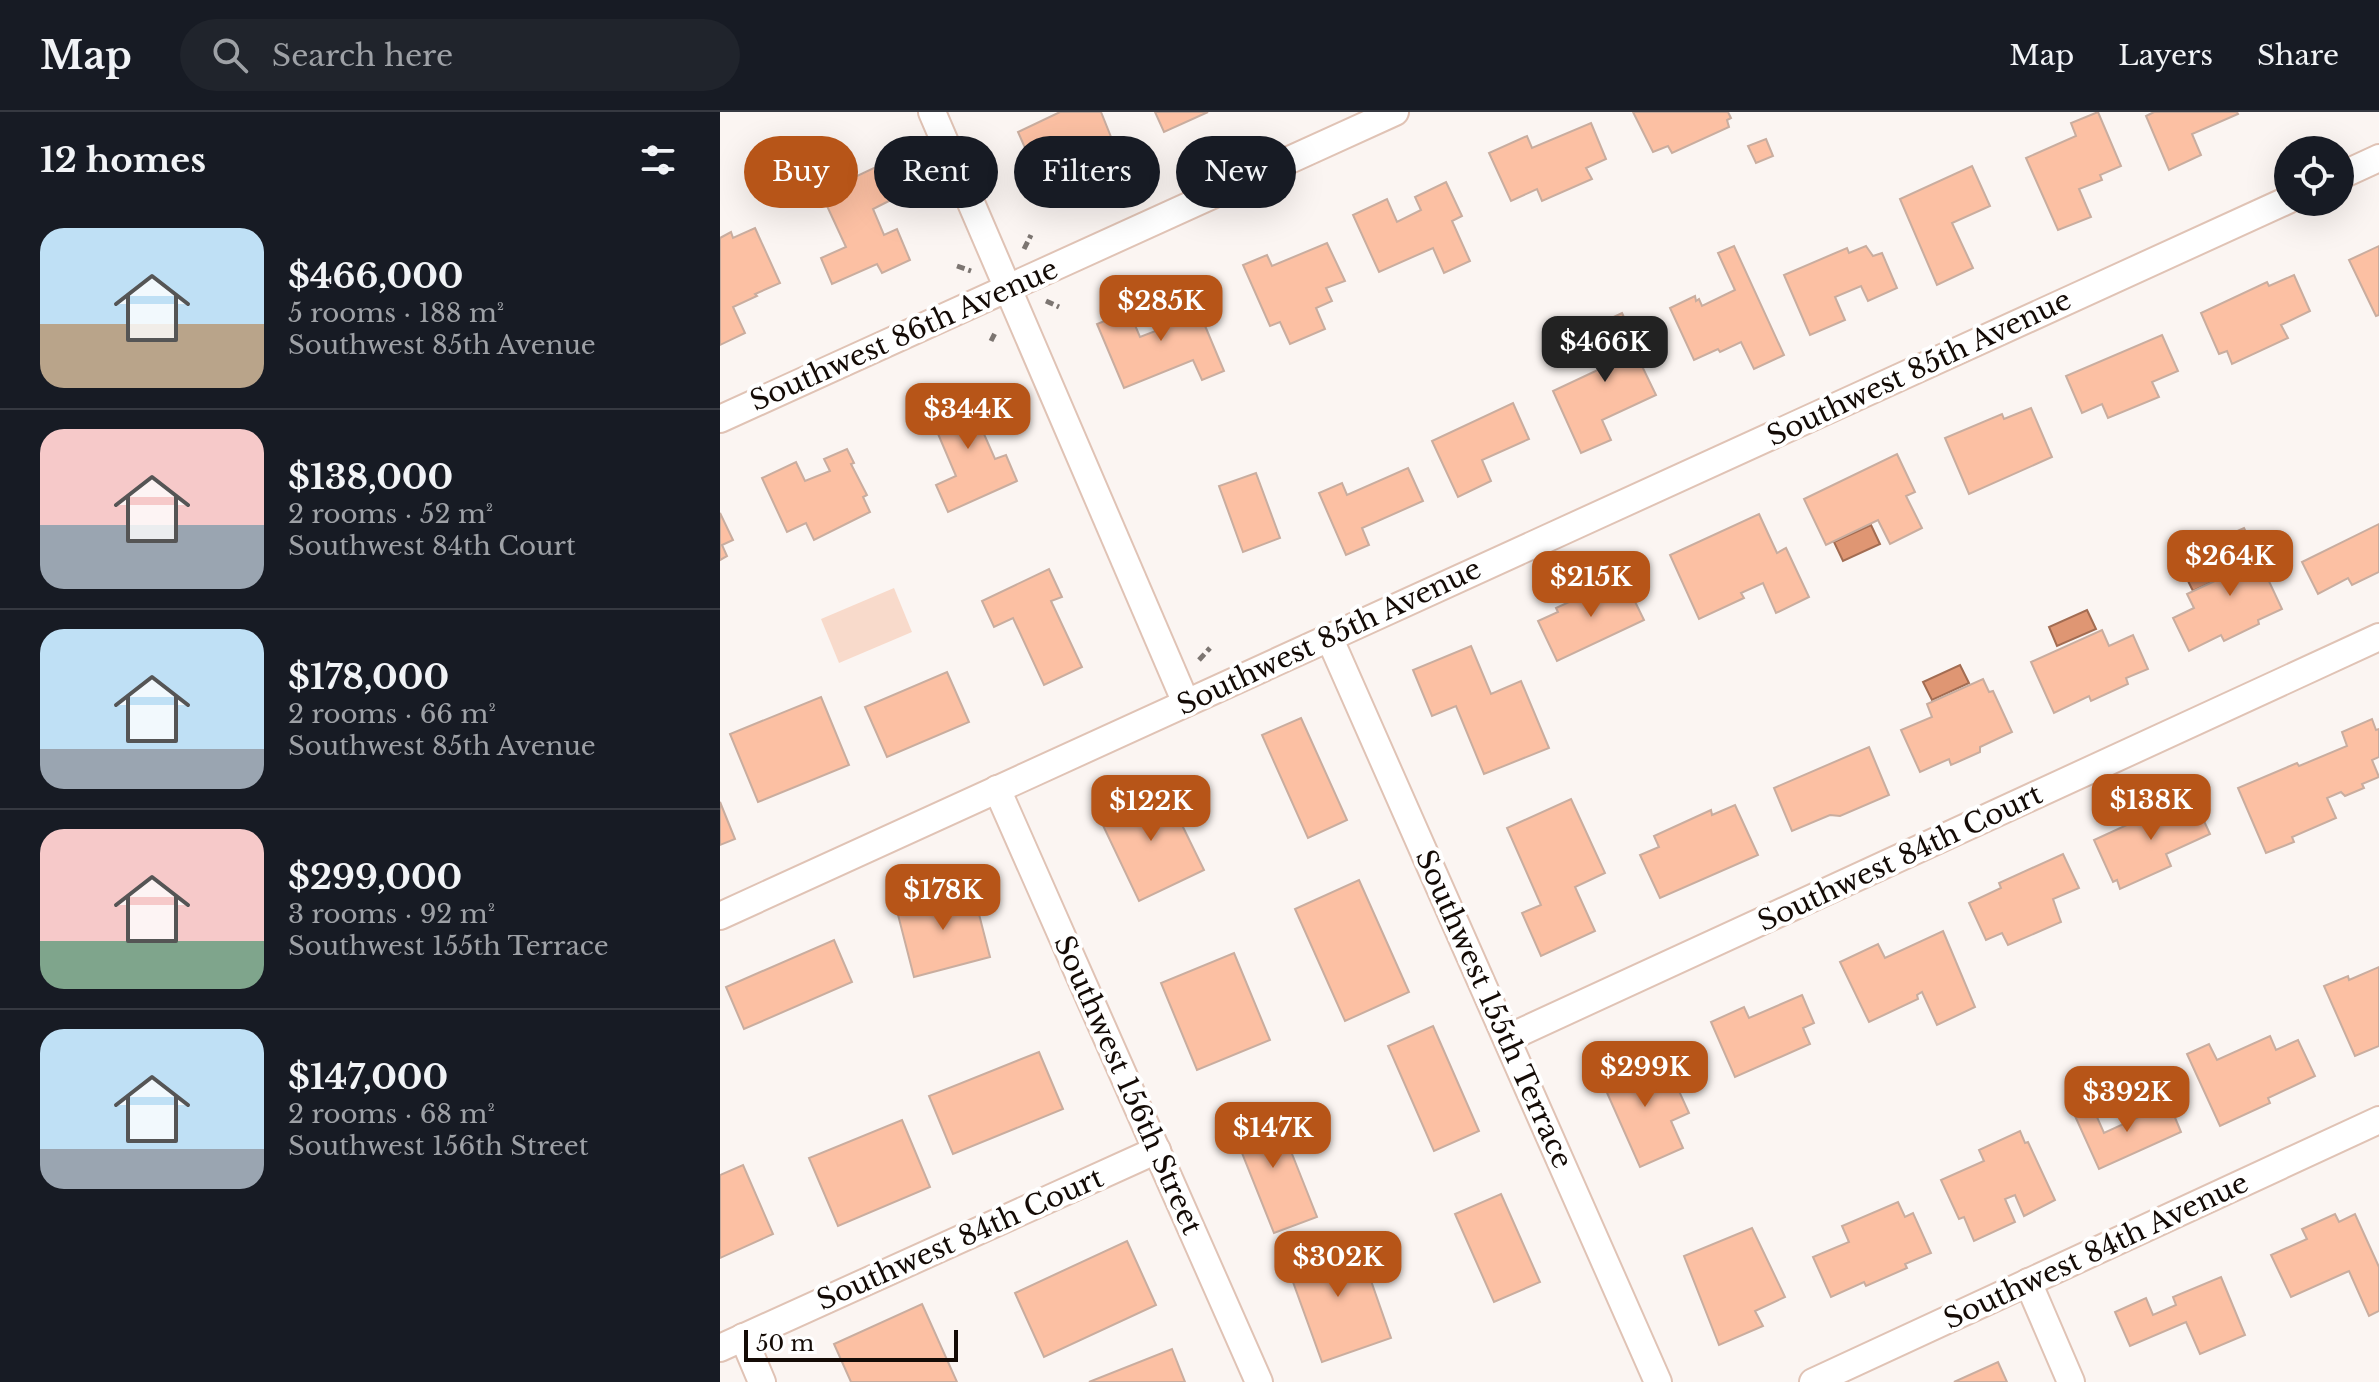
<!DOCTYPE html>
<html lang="en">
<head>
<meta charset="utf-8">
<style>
	:root { --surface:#171b24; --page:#20242c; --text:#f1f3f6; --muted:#9ea1a6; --line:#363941; --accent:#b75518 }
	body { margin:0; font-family:"Libre Baskerville",serif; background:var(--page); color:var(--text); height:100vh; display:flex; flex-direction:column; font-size:30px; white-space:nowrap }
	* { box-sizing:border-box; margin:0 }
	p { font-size:26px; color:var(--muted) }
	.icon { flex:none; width:44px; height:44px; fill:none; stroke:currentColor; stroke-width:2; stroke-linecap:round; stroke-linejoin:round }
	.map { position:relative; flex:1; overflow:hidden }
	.side { display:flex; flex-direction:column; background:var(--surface); width:720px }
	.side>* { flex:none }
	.guide { position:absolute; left:24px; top:24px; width:760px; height:72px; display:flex; gap:16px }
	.controls { position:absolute; left:1554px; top:24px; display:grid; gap:16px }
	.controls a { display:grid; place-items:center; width:80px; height:80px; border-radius:50%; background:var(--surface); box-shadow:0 8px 32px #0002; font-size:40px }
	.scale { position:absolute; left:24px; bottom:20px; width:214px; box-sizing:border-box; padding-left:8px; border:4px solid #140b06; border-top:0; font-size:22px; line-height:28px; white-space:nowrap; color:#140b06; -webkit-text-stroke:6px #fff; paint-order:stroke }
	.price { position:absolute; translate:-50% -68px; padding:0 18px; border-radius:16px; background:var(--accent); color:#fff; font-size:26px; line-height:52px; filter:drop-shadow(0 2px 4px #0008) }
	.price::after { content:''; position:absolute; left:50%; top:48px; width:24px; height:18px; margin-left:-12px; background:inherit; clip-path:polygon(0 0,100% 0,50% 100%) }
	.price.current { background:#222; color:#fff }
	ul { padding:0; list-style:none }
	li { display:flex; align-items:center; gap:24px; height:200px; padding:0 40px }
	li+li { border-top:2px solid var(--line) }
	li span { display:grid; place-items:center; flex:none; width:224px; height:160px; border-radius:24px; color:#555 }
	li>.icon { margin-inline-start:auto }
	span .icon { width:96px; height:96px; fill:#fffc; stroke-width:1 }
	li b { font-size:34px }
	h2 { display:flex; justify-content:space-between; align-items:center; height:96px; padding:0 40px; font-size:34px }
	.pill { padding:0 28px; border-radius:36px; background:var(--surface); box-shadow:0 8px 32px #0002; font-size:28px; line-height:72px }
	.pill.current { background:var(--accent); color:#fff }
	header { display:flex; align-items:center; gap:48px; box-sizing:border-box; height:112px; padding:0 40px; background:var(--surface); border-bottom:2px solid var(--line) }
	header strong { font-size:38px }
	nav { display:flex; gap:44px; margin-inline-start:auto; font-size:28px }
	.search { width:560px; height:72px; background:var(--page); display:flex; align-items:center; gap:20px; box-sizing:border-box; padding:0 28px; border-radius:44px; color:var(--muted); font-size:30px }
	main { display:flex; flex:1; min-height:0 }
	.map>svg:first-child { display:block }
	.green { fill:#f8dacb }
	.water { fill:#df9673; stroke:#a26c52; stroke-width:2 }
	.building { fill:#fcc0a3; stroke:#c9ad9f; stroke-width:2 }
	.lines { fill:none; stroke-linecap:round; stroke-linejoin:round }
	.street-casing { stroke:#e0c3b5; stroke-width:30 }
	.path { stroke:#7c7571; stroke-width:5; stroke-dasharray:8 4; stroke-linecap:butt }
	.street { stroke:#fff; stroke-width:26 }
	.labels { text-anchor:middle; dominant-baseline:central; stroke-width:8; stroke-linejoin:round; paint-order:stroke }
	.street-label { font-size:28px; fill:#140b06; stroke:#fff }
</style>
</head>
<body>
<header>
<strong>Map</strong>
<div class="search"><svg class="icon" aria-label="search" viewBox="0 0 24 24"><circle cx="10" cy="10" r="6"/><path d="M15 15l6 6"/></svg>Search here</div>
<nav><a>Map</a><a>Layers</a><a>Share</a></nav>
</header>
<main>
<section class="side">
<h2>12 homes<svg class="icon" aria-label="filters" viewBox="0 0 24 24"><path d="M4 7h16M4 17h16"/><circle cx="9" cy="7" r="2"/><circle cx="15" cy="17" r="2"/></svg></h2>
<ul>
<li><span style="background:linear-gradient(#bfe0f5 60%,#b9a48a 0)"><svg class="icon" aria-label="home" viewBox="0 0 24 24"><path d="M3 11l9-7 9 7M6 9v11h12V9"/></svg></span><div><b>$466,000</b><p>5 rooms · 188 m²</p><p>Southwest 85th Avenue</p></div></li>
<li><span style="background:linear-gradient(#f6c9c9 60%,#9aa5b1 0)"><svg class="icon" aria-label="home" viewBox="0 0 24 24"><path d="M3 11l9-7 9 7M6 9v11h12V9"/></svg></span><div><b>$138,000</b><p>2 rooms · 52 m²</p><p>Southwest 84th Court</p></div></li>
<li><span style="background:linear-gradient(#bfe0f5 75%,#9aa5b1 0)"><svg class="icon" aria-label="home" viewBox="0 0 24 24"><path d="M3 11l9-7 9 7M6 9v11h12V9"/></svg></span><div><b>$178,000</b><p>2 rooms · 66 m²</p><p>Southwest 85th Avenue</p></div></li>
<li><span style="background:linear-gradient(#f6c9c9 70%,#7fa58c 0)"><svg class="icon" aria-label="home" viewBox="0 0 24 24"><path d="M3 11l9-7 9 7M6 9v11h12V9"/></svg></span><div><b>$299,000</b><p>3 rooms · 92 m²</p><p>Southwest 155th Terrace</p></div></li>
<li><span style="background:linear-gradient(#bfe0f5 75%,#9aa5b1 0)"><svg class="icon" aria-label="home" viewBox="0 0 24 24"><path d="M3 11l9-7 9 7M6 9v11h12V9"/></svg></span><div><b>$147,000</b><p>2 rooms · 68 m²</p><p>Southwest 156th Street</p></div></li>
</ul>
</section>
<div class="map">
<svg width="1659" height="1270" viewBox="0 0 1659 1270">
	<rect width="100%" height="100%" fill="#fbf5f2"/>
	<polygon class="green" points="174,476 192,520 119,551 101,507"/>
	<g class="water">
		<polygon points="1151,413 1160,432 1123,449 1114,430"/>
		<polygon points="1503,437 1514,460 1473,479 1462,457"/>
		<polygon points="1367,498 1376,517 1337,534 1329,515"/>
		<polygon points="1240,553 1249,571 1212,588 1203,570"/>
	</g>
	<g class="building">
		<polygon points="340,0 381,0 391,25 347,44 356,65 324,79 298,20"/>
		<polygon points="435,0 488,0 444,20"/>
		<polygon points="913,0 1008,0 1011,6 1007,8 1009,15 952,41 948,34 933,40"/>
		<polygon points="1378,0 1401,54 1380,63 1382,68 1359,77 1371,105 1338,118 1306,46 1356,24 1351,11"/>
		<polygon points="1434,0 1517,0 1518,2 1472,22 1481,43 1449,58 1426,4"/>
		<polygon points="871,11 886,47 866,56 872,67 822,89 817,77 791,89 769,41 807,24 812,36"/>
		<polygon points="1046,27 1053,44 1036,51 1028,34"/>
		<polygon points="158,54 173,87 153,97 164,123 177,117 190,148 162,161 157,152 112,172 101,146 126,135 101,81"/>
		<polygon points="1252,54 1270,94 1232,111 1253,156 1217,173 1180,87"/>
		<polygon points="726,70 742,104 732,109 750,149 724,161 713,136 659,160 633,103 667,87 677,110 701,98 695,85"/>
		<polygon points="35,116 60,171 35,182 37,184 13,195 25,221 0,233 0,126 11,120 13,126"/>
		<polygon points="607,131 625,169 606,176 612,189 596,196 605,217 570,232 560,210 550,214 523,153 547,143 552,154"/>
		<polygon points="1014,134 1064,243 1034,257 1021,230 1000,240 998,237 974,248 950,196 975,184 976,189 979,187 982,194 1015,178 998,141"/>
		<polygon points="1146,134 1153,144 1162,141 1177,176 1148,189 1141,174 1115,185 1125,208 1090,223 1064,163 1127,136 1129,141"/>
		<polygon points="1659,134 1659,203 1656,204 1629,148"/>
		<polygon points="1574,163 1590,199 1561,213 1568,226 1512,252 1507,239 1499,242 1481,201 1547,170 1549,174"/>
		<polygon points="470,178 504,259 482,268 473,248 404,276 377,212 409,199 420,225 446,215 436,193"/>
		<polygon points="902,201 923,247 920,250 936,283 882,308 891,328 861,341 833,279 880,257 863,219"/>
		<polygon points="1442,223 1458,259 1432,270 1439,285 1388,306 1382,292 1362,301 1346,264"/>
		<polygon points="257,275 271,308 260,313 275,347 286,343 297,369 228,400 216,373 236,364 207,296"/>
		<polygon points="793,291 809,327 762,348 771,369 738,385 712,329"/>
		<polygon points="1311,296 1332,345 1249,382 1225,326 1282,302 1284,307"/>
		<polygon points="127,337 134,351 131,352 147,383 143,385 150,400 94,428 86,411 67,420 42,366 76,350 85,369 110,359 104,347"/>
		<polygon points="1177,342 1195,380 1186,384 1202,416 1170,432 1158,408 1106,433 1084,387"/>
		<polygon points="688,356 703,389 642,416 649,433 626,443 599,381 622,371 627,383"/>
		<polygon points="536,361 560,426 523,440 499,374"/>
		<polygon points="0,401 13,428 2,433 7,444 0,448"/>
		<polygon points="1039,402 1057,441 1066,436 1089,485 1056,501 1043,471 1021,481 1024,486 979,507 950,443"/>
		<polygon points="1659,412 1659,460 1632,473 1628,466 1598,482 1582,450"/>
		<polygon points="1524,416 1562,497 1538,508 1539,512 1504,529 1501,523 1469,539 1453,506 1474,496 1467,482 1514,460 1499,427"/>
		<polygon points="329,457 342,485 331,489 362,555 324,573 293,506 274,515 262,489"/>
		<polygon points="903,465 924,508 837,549 818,509 838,500 836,496"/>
		<polygon points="1382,518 1389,534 1413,523 1428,557 1406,566 1408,572 1371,589 1369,584 1334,601 1311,550"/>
		<polygon points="751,534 771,582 801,569 829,636 764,662 736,594 712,604 693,558"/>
		<polygon points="227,560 249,610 167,645 145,595"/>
		<polygon points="1263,567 1269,580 1273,579 1292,620 1260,635 1260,640 1231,653 1229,647 1200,660 1181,618 1212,605 1207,592"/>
		<polygon points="101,585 129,653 38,690 10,622"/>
		<polygon points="581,606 627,708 588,726 542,623"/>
		<polygon points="1652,607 1656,618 1659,617 1659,645 1652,648 1659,665 1642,672 1644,676 1625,684 1621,680 1607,686 1616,706 1572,725 1574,730 1546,741 1518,676 1577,651 1579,654 1627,634 1622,620"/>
		<polygon points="1149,635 1169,683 1120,704 1110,703 1072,719 1054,676"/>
		<polygon points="442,672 484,758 419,789 378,703"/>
		<polygon points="1472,683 1490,722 1446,742 1451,754 1400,777 1397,768 1393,770 1374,728"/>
		<polygon points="851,687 885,761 855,775 875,819 821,844 802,801 821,793 787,716"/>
		<polygon points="0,690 15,727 0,733"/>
		<polygon points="1015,693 1038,743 940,786 920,743 939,735 934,724 991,698 992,703"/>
		<polygon points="1343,742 1359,776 1333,787 1341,810 1288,833 1282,821 1266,828 1249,791 1281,776 1279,771"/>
		<polygon points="639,768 689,880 625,909 575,797"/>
		<polygon points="252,775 270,845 194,865 176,795"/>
		<polygon points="1223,819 1255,895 1217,913 1202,880 1197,883 1198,887 1149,910 1120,850 1158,832 1165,846"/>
		<polygon points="114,828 132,870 24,917 6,875"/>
		<polygon points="514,841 550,928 477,958 441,871"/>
		<polygon points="1659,855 1659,934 1635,944 1604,874 1628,864 1629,868"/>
		<polygon points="1082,883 1094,911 1083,916 1090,932 1015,965 991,910 1024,895 1029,906"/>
		<polygon points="713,914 759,1019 714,1039 668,934"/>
		<polygon points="1550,924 1556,938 1578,928 1595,964 1548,986 1550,991 1500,1014 1467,942 1489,932 1497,948"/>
		<polygon points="319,940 343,997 233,1042 209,984"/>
		<polygon points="908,942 920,970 949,957 969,1001 951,1009 963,1036 920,1055 876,956"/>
		<polygon points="1449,991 1461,1020 1379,1057 1355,1004 1373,996 1384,1021"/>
		<polygon points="553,994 597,1105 554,1121 510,1011"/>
		<polygon points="182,1008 210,1075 118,1114 89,1046"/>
		<polygon points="1300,1019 1305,1031 1308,1030 1335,1088 1304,1104 1295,1083 1285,1087 1295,1110 1254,1129 1244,1105 1239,1107 1221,1068 1264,1049 1259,1038"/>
		<polygon points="23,1053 53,1122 0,1146 0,1063"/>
		<polygon points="781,1082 820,1170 774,1190 735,1102"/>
		<polygon points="1178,1090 1185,1105 1193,1101 1211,1141 1185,1152 1187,1156 1146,1174 1144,1170 1111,1185 1093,1145 1129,1130 1122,1114"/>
		<polygon points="1615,1102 1619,1110 1635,1102 1659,1155 1659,1199 1649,1204 1629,1159 1571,1185 1551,1143 1587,1127 1582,1117"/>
		<polygon points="1032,1116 1065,1185 1035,1199 1043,1214 999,1233 964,1144"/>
		<polygon points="635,1123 671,1226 602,1250 565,1148"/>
		<polygon points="407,1129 436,1193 324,1245 295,1181"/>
		<polygon points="1501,1165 1525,1223 1480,1242 1466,1210 1410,1234 1395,1200 1426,1186 1433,1203 1456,1193 1453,1185"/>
		<polygon points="202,1192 237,1270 131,1270 114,1232"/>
		<polygon points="452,1237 465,1270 369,1270"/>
		<polygon points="1278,1250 1287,1270 1234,1270"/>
	</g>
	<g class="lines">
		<defs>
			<g id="street">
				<polyline points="212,0 466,591"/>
				<polyline points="1620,64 1659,46"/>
				<polyline points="0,307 675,0"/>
				<polyline points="609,525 938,1270"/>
				<polyline points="277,677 539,1270"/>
				<polyline points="0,804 1568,88"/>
				<polyline points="788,926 1659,525"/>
				<polyline points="1308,1170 1351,1270"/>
				<polyline points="23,1225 42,1270"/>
				<polyline points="0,1236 437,1038"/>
				<polyline points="1093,1270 1659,1008"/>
			</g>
		</defs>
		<use href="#street" class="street-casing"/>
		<g class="path">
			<polyline points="304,137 311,123"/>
			<polyline points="237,154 251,159"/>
			<polyline points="326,189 339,195"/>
			<polyline points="271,229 276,219"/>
			<polyline points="479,548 490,536"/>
		</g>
		<use href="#street" class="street"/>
	</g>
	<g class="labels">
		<g class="street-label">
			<text transform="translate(184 223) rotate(-24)">Southwest 86th Avenue</text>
			<text transform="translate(1199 256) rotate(-25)">Southwest 85th Avenue</text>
			<text transform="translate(609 525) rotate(-25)">Southwest 85th Avenue</text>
			<text transform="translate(1180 746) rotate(-25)">Southwest 84th Court</text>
			<text transform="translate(774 897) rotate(66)">Southwest 155th Terrace</text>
			<text transform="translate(408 973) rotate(66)">Southwest 156th Street</text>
			<text transform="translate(240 1127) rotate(-24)">Southwest 84th Court</text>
			<text transform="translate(1376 1139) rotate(-25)">Southwest 84th Avenue</text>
		</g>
	</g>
</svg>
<div class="controls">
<a><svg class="icon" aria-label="locate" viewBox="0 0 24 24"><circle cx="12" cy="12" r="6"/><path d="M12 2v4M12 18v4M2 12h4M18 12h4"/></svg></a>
</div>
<div class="scale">50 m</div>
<b class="price" style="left:441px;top:231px">$285K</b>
<b class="price current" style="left:885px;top:272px">$466K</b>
<b class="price" style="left:248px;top:339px">$344K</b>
<b class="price" style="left:1510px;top:486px">$264K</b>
<b class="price" style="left:871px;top:507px">$215K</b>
<b class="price" style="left:1431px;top:730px">$138K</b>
<b class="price" style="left:431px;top:731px">$122K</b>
<b class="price" style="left:223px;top:820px">$178K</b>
<b class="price" style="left:925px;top:997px">$299K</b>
<b class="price" style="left:1407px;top:1022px">$392K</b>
<b class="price" style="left:553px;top:1058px">$147K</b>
<b class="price" style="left:618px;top:1187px">$302K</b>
<div class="guide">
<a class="pill current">Buy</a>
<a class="pill">Rent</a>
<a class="pill">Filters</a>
<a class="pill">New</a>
</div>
</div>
</main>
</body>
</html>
